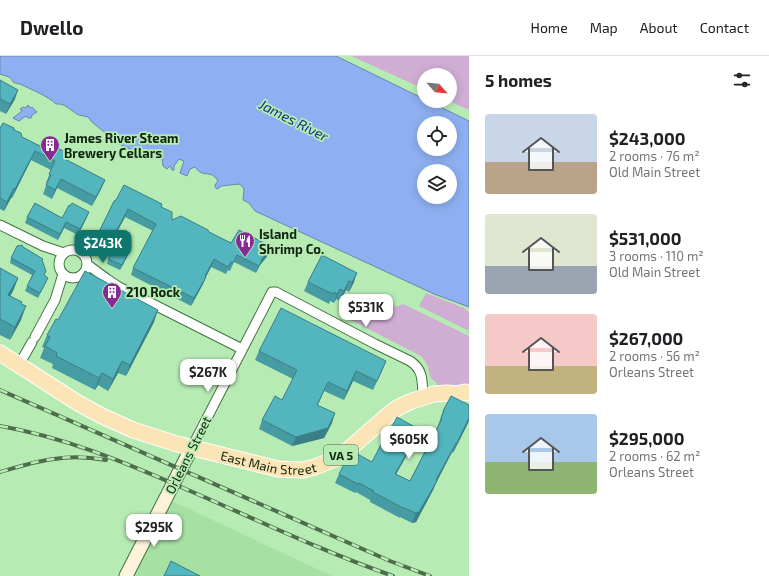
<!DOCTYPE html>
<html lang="en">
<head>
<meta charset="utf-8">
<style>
	:root { --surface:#fff; --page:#f6f6f6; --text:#202124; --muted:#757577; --line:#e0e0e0; --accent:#0f766e }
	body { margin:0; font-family:"Exo 2",sans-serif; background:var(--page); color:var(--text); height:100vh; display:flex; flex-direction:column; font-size:15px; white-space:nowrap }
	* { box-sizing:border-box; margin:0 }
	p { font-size:13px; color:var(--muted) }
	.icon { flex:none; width:22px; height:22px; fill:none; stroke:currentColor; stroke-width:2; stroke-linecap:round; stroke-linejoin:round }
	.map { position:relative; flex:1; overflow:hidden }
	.drawer { display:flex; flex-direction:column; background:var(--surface); width:300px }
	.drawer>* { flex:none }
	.needle { width:26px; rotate:117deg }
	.fabs { position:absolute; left:417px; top:12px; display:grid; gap:8px }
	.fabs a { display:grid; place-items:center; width:40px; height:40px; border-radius:50%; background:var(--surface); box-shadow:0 2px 10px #0003; font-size:20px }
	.price { position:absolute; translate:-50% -34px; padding:0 9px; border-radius:8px; background:#fff; color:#222; font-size:13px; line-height:26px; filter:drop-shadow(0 1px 2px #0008) }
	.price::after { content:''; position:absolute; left:50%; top:24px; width:12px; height:9px; margin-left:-6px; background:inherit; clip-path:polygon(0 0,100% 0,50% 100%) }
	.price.current { background:var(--accent); color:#fff }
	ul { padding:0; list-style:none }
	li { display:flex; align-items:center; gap:12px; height:100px; padding:0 16px }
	li span { display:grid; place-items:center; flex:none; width:112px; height:80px; border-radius:4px; color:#555 }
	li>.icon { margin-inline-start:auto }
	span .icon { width:48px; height:48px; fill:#fffc; stroke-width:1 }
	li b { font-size:17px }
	h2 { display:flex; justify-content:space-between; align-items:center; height:48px; padding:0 16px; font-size:17px }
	header { display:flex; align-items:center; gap:24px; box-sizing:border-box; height:56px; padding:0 20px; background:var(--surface); border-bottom:1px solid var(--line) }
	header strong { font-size:19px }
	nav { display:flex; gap:22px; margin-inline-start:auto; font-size:14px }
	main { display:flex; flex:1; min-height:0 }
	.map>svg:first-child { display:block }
	.built { fill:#a6e0a3 }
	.green { fill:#d0aed4 }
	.water { fill:#8eb0f2; stroke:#6886ae; fill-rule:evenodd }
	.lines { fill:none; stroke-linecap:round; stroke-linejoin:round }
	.street-casing { stroke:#427241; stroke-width:11 }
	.secondary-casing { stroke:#427241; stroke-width:15 }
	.primary-casing { stroke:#fff; stroke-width:17 }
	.street { stroke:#fff; stroke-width:9 }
	.secondary { stroke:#fdf2da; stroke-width:13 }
	.primary { stroke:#fbe4b5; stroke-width:15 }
	.rail-casing { stroke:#4d6d4c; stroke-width:4 }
	.rail { stroke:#b7ebb4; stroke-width:2.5; stroke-dasharray:8; stroke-linecap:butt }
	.wall { fill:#479ca3 }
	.shaded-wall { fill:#3a7f85 }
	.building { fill:#53b5be; stroke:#3a7f85 }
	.labels { text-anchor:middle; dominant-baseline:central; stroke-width:3.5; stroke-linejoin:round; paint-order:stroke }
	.shield { fill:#b7ebb4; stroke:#436042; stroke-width:1 }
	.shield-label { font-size:12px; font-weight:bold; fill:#112511 }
	.poi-label { font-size:13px; font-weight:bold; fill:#112511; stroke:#b7ebb4; text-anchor:start }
	.street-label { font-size:13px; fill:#112511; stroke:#b7ebb4 }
	.water-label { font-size:14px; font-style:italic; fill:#11327d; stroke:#b7ebb4 }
</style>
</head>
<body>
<header>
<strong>Dwello</strong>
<nav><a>Home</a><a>Map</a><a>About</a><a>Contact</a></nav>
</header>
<main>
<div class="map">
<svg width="469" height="520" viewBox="0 0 469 520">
	<rect width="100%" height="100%" fill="#b7ebb4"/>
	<polygon class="built" points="170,444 332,520 131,520"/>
	<g class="green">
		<polygon points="351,0 469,0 469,54 449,45 450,45 450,19 424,19 424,33"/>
		<polygon points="426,237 464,252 469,256 469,275 419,250"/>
		<path d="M363,239L385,250L386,248L395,251L403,248L469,280V331L454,329H437L436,326C428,322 430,316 427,309C426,306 423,303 421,300L343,260L342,256L346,248L355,253Z"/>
	</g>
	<g class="water">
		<path d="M0,0H336L424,43V45H428L469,65V251L434,238L255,155L249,147L243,144L244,134L243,131L239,128L221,130L219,132L217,133L215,131V129L218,125C212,115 208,120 200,116C200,116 195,112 195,111L190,113L187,120L180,117L184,105L179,103L174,110V114H172L170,110L167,113L163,110L162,102L159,97L153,103C149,102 138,99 134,100L132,98L130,93L110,84L108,79L92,66L88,61C85,60 80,60 77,58C70,54 65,47 56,48C48,40 30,33 20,28C11,27 14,25 9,21C7,20 2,19 0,18ZM424,67H450V93H424ZM424,115H450V141H424Z"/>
		<polygon points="28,49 30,52 32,51 37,56 32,59 31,62 28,62 26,60 19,65 13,62 22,55 20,53 23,51 25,52"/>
	</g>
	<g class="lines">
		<defs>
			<g id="street">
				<polyline points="0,169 43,190 64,197"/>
				<circle cx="73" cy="208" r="14"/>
				<polyline points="88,209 107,223 119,231 242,293"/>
				<polyline points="35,281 55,244 63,218"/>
				<polyline points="19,309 32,286"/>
				<path d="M192,391L272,236H276L375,288L410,305C424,314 422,326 423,341"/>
			</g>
			<polyline id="secondary" points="126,520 192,391"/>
			<g id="primary">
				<path id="s1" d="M0,297L78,347L102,360L133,374L177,388L278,413L303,414L315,411L337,402L348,394L388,359L397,352L412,345L434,338L447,337L457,338L465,336L469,337"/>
			</g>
		</defs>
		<use href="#street" class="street-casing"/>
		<use href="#secondary" class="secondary-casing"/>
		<use href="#primary" class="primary-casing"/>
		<use href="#street" class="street"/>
		<use href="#secondary" class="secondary"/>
		<use href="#primary" class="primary"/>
		<defs>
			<g id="rail">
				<polyline points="0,334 390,505 430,520"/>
				<path d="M0,370C63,381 122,405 181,431C251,461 321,495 393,520"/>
				<path d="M0,416C18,411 36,405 54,403C71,400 89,401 106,404"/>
			</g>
		</defs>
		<use href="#rail" class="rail-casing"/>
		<use href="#rail" class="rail"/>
	</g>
	<g class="wall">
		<polygon points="0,24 15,43 6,58 0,55"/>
		<polygon points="0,72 14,74 22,81 42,91 68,97 65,104 105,124 101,133 92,150 57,132 52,143 43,138 47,127 46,127 51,114 31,104 12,142 11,142 4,155 0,153"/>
		<polygon points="114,145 161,151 172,164 209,176 231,187 269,198 260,209 256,217 234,206 230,215 228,214 226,218 211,211 206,221 203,228 191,250 131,219 133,212 153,175 125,161 108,193 95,186 98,178"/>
		<polygon points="89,156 87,161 78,179 64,172 58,184 25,167 27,161 62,162"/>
		<polygon points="23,191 42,205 44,220 46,226 38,242 25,235 32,219 10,207 11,202"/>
		<polygon points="322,199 354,226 349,236 346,234 340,245 336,243 334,247 330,245 329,248 304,235 308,226"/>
		<polygon points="127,201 120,214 107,208 108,203"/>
		<polygon points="0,212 18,222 13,235 10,240 21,248 21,264 10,284 0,279"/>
		<polygon points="58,264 154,266 126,320 118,317 108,335 98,329 95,334 52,312 53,308 40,302 44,292 42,291 47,279"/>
		<polygon points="259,295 386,305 382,315 373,334 353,325 344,344 324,335 318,349 332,367 324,382 292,390 259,373 262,364 282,344 293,323 255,304"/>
		<polygon points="469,349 469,365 453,397 452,396 436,427 433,434 416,466 412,467 400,461 400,462 370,446 370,444 356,436 355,437 335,427 339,418 372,406 416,383 396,418 410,425 437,372 443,355"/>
	</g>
	<g class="shaded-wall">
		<polygon points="18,34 15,43 6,58 10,48"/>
		<polygon points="35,95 31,104 12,142 15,133"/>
		<polygon points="61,123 57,132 52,143 55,134"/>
		<polygon points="105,124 101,133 92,150 96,141"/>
		<polygon points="14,132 11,142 4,155 7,146"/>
		<polygon points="128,153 125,161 108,193 111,185"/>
		<polygon points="89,156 87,161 78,179 80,173"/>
		<polygon points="66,166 64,172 58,184 60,178"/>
		<polygon points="272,191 269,198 260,209 256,217 261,204"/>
		<polygon points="129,196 127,201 120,214 122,209"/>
		<polygon points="214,203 211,211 203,226 206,221 203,228 191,250 194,242"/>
		<polygon points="357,217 354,226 349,236 352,226"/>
		<polygon points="18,222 13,235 3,253 8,239"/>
		<polygon points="349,225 346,234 340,245 344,235"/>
		<polygon points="340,233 336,243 334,247 337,238"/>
		<polygon points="26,250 21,264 10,284 15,271"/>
		<polygon points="158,254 154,266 126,320 130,309"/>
		<polygon points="122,305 118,317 108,335 113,323"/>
		<polygon points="356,315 353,325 344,344 347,335"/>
		<polygon points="102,317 98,329 95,334 99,322"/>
		<polygon points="335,357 332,367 324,382 292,390 296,381"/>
		<polygon points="469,362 469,365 453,397 457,387"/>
		<polygon points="420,374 416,383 391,427 395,418"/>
		<polygon points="456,387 452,396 436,427 433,434 416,466 412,467 416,457 436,424"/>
	</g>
	<g class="building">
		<polygon points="0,24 18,34 10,48 0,43"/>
		<polygon points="3,67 14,72 14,74 21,77 22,81 42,91 44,86 68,97 65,103 105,124 96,141 61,123 55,134 46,129 51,119 49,118 55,105 35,95 15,133 14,132 7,146 0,142 0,72"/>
		<polygon points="124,129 162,148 161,151 172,156 172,164 181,160 208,174 209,176 231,187 239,174 272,191 261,204 262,204 259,210 237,199 233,207 231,206 228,211 214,203 205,220 206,221 194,242 133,212 156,168 128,153 111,185 98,178 114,145 116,144"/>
		<polygon points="35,147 62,162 69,149 70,150 72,147 89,156 80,173 66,166 60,178 27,161"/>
		<polygon points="22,189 23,191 43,203 42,204 46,215 44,219 48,222 40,237 27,230 35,215 11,202 17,190"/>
		<polygon points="115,189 129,196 122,209 108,203"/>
		<polygon points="322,199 357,217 352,226 349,225 344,235 340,233 337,238 334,236 333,238 308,226"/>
		<polygon points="0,212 18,222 8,239 22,246 21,248 26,250 15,271 0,263"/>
		<polygon points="85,215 158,254 130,309 122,305 113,323 102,317 99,322 56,300 57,297 45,290 50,281 47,279 56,263 58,264"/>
		<polygon points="281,252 386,305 377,325 356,315 347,335 328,326 317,349 335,357 328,372 296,381 262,364 275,340 282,344 297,314 259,295"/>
		<polygon points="451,340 469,349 469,362 457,387 456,387 436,424 437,425 419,456 416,457 404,452 403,452 373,436 374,435 359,427 358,428 339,418 350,397 352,395 372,406 388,375 390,375 397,361 420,374 395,418 410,425 442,363 441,362 444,355 443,355"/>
		<polygon points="171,505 200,520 164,520"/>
	</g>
	<defs>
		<symbol id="building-pin" viewBox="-11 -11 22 30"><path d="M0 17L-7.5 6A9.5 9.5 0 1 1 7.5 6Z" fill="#892a94" stroke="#b7ebb4"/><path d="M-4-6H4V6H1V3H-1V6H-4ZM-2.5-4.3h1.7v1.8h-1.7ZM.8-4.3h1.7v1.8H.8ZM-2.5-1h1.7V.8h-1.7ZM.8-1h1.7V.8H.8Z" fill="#fff"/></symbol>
		<symbol id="restaurant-pin" viewBox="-11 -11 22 30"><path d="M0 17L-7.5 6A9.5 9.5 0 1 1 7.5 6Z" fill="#892a94" stroke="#b7ebb4"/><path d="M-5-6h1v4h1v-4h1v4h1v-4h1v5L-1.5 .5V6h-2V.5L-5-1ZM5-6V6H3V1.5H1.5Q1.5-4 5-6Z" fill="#fff"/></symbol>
	</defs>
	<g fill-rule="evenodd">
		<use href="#building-pin" x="39" y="78" width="22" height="30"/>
		<use href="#restaurant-pin" x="234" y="174" width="22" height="30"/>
		<use href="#building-pin" x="101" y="225" width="22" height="30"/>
	</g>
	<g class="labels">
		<rect class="shield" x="324" y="389" width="34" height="20" rx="3"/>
		<g class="shield-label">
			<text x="341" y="399">VA 5</text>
		</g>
		<g class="poi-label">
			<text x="64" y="82">James River Steam<tspan x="64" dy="15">Brewery Cellars</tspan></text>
			<text x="259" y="178">Island<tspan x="259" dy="15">Shrimp Co.</tspan></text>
			<text x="126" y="236">210 Rock</text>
		</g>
		<g class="street-label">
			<text transform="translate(188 399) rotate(-63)">Orleans Street</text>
			<text stroke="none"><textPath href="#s1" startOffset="294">East Main Street</textPath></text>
		</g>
		<g class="water-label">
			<text transform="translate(294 64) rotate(27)">James River</text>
		</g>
	</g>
</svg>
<div class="fabs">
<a><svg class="needle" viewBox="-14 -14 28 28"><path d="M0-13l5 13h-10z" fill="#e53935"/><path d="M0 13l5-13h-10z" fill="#757577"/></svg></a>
<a><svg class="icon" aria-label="locate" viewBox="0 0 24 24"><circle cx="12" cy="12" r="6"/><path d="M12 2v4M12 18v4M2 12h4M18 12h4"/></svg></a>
<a><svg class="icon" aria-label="layers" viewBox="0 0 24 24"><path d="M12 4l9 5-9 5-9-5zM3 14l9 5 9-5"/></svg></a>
</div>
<b class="price current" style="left:103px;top:208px">$243K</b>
<b class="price" style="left:366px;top:272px">$531K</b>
<b class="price" style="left:208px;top:337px">$267K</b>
<b class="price" style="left:409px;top:404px">$605K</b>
<b class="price" style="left:154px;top:492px">$295K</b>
</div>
<section class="drawer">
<h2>5 homes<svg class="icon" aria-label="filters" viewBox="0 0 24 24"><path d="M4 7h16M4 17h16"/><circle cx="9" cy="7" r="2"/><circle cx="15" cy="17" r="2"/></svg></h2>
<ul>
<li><span style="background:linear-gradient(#c9d6e8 60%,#b9a48a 0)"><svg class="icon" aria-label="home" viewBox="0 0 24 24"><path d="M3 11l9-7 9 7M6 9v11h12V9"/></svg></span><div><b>$243,000</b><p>2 rooms · 76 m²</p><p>Old Main Street</p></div></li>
<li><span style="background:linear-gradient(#dfe7d0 65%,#9aa5b1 0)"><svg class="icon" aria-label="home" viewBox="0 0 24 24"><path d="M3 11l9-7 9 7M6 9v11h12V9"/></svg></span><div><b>$531,000</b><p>3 rooms · 110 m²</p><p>Old Main Street</p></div></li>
<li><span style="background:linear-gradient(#f6c9c9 65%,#c2b280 0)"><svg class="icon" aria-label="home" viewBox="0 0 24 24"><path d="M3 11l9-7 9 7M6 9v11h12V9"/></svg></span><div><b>$267,000</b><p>2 rooms · 56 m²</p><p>Orleans Street</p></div></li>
<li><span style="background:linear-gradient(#a9c7e8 60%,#8fb573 0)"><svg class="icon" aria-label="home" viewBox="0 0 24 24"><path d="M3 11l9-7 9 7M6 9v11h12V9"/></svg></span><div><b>$295,000</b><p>2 rooms · 62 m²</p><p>Orleans Street</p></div></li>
</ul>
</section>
</main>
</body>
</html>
